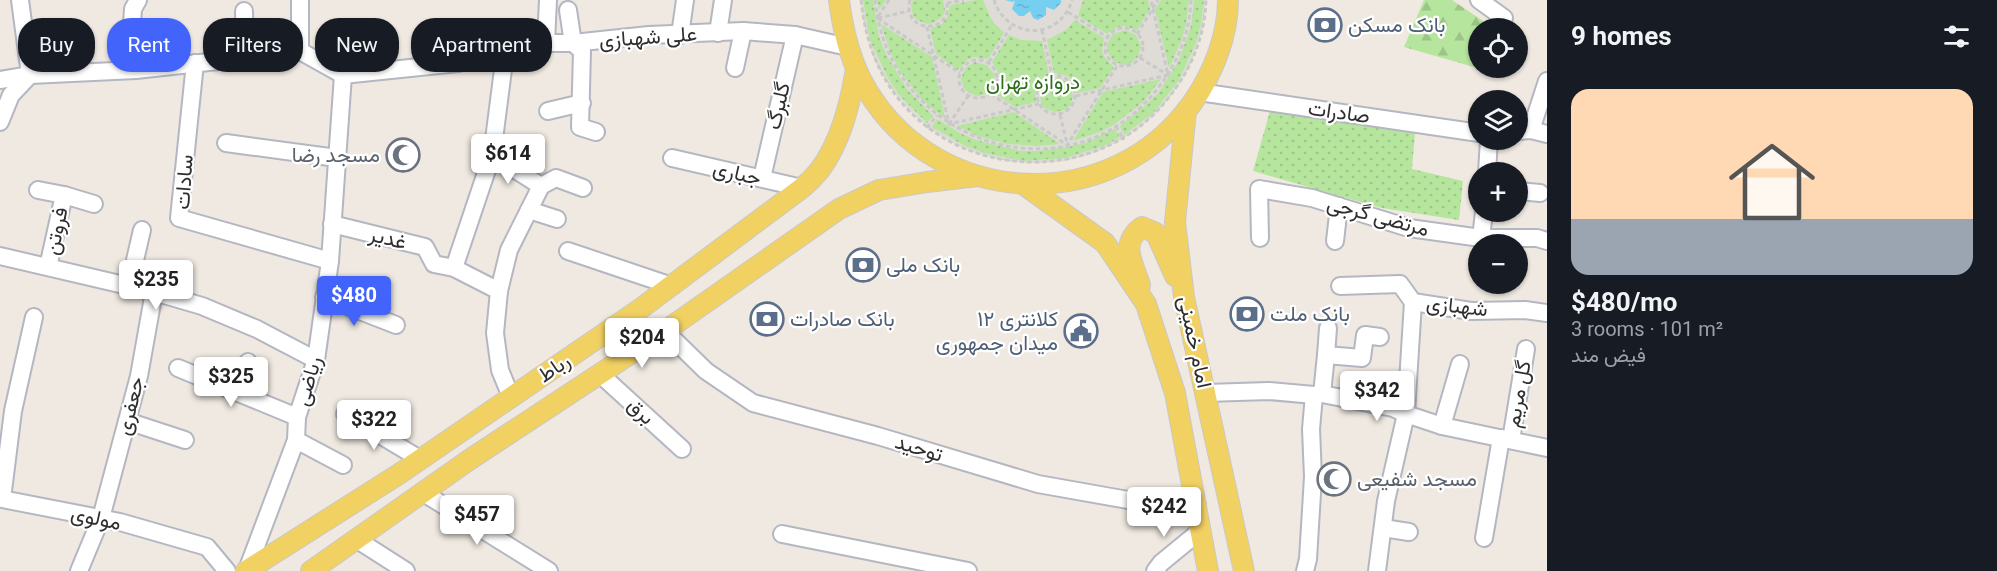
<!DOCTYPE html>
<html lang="en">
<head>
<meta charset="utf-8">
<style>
	:root { --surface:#171b24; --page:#20242c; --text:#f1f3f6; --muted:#9ea1a6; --line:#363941; --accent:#4264fb }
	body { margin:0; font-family:Roboto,Vazirmatn,sans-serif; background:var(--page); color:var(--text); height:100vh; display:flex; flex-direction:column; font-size:22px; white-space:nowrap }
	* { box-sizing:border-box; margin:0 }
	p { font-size:20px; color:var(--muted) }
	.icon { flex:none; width:33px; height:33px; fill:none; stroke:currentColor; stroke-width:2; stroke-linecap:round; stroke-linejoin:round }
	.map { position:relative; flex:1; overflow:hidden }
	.sheet { display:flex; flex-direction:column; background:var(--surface); width:450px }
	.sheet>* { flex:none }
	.banner { position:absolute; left:18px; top:18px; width:570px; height:54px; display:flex; gap:12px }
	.controls { position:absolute; left:1468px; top:18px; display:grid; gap:12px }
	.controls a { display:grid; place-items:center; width:60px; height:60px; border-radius:50%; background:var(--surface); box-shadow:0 2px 4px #0004; font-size:30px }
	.price { position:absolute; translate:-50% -51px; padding:0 14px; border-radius:6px; background:#fff; color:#222; font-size:20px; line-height:39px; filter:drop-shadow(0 2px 3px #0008) }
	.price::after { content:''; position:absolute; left:50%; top:36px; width:18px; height:14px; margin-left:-9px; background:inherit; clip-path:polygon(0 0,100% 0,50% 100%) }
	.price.current { background:var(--accent); color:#fff }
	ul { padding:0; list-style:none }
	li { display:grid; align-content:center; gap:12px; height:318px; padding:0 24px }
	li+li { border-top:2px solid var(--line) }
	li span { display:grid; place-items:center; height:186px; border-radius:18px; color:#555 }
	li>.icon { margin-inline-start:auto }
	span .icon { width:108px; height:108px; fill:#fffc; stroke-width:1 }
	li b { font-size:26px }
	h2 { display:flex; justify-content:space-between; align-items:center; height:72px; padding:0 24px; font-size:26px }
	.pill { padding:0 21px; border-radius:24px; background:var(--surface); box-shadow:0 2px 4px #0004; font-size:21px; line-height:54px }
	.pill.current { background:var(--accent); color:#fff }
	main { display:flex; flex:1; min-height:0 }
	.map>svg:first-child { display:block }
	.forest { fill:url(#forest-firs) }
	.park { fill:url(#park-dots) }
	.plaza { fill:#dfdcd8; fill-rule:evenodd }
	.water { fill:url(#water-ripples) }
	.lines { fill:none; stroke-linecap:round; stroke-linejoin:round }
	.minor-casing { stroke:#b4b7c1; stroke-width:20 }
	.major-casing { stroke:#c9c9c9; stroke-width:22 }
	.path { stroke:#c9c9c9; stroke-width:3; stroke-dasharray:4.5 3; stroke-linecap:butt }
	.minor { stroke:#fff; stroke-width:16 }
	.major { stroke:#f2d163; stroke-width:20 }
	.labels { text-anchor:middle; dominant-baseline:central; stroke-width:4.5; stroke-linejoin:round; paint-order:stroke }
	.service-label { font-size:21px; fill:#4e5e75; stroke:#fff; text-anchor:start }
	.street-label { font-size:21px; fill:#2e2e2e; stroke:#fff }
	.park-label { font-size:21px; fill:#2c6e1b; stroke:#fff }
	.worship-label { font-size:21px; fill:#5b616d; stroke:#fff; text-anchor:end }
</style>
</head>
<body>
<main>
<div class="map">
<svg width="1547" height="571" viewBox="0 0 1547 571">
	<defs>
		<pattern id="forest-firs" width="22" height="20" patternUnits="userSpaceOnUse" patternTransform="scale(1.5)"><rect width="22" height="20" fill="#b6e59e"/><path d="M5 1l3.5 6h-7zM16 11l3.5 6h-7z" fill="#9dc588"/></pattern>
		<pattern id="park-dots" width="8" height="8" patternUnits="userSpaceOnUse" patternTransform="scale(1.5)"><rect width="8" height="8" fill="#b6e59e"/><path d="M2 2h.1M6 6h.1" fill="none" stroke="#9dc588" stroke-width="1.8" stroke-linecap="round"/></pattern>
		<pattern id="water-ripples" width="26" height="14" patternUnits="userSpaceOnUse" patternTransform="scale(1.5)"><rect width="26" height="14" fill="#75cff0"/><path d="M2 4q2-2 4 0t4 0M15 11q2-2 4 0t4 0" fill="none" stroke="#66b2ce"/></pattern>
	</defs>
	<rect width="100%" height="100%" fill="#efe9e1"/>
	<polygon class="forest" points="1424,0 1452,0 1492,27 1492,28 1479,28 1479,68 1481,69 1404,47"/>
	<g class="park">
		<path d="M861,0H1206V3C1204,17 1203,30 1198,43C1187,79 1163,112 1131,133C1042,193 922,159 876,62C867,42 863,21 861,0Z"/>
		<polygon points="1270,111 1415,133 1412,169 1463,181 1459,220 1382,208 1253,171"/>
	</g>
	<path class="plaza" d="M861,0H863L870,40L888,78L900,96L927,123L933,116L907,89L887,56L879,37L873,0H877L879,10L886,0H913L911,5L913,16L917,20L927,24L933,23L943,16L945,10L943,0H975L950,5L947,18L942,24L930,29L936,54L958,70L967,60L974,57L988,59L1004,33L992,21L983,0H1017L1030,9L1061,3V0H1083L1078,16L1107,34L1117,27L1125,26L1137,30L1150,9L1148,0H1161L1155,9L1169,68L1181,42L1186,25L1189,0H1194L1191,26L1179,60L1159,92L1146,105L1120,126L1124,135L1154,112L1179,80L1196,43L1201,23L1204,0H1206V3L1198,44L1181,81L1156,113L1140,127L1105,148L1085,156L1065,161L1024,163L983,155L964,148L945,139L912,113L898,97L876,61L868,41ZM1075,20L1104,38L1102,51L1105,58L1114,67L1100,88L1078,93L1073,81L1067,76L1054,73L1047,40L1066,30ZM881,24L932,57L945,118L923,101L900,71L891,54ZM1125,30L1136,35L1141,46L1138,57L1129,64L1124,65L1113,61L1107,50V44L1113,34ZM1009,35L1021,40L1042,41L1049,75L1038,82L1035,90L1036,102L1015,107L994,93L1000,82L999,74L992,62ZM975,62L987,65L995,75L993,87L989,92L979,96L974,95L965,90L961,79L965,68ZM1059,78L1070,84L1073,96L1070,106L1065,110L1055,112L1044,108L1041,103L1040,91L1047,81ZM1161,79L1143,102L1115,124L1100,132L1073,141L1103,92ZM1014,112L1060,144L1037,146L1007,144L978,136L957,126ZM937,119L962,134L976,140L1021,151H1037L1068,147L1085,143L1115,129L1120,137L1104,146L1065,158L1024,161L984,153L965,146L932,127Z"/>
	<polygon class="water" points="1005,0 1061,0 1061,3 1054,10 1046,7 1046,15 1038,20 1033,18 1030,11 1024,16 1019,16 1012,9 1015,1 1012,2"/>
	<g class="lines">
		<defs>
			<g id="minor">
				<polyline points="1479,0 1504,18"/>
				<polyline points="568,10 573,43 582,51 580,127 596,132"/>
				<polyline points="244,11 245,55"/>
				<polyline points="718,33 723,0"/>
				<polyline points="680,35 685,0"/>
				<polyline points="546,43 548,0"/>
				<polyline points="300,51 300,0"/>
				<polyline points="195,63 179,218 330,261"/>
				<polyline points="735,68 743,31"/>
				<polyline points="129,70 133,9 138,0"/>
				<polyline points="343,75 458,63 546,43 573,43 649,35 743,31 795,35 848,47"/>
				<polyline points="0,80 30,75 136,70 218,61 286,48 300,51 343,75"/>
				<polyline points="1199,92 1479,133"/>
				<polyline points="548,111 582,103"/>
				<polyline points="0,122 11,95 30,75 20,0"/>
				<polyline points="1531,130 1547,81"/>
				<polyline points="1518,131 1531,130 1547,134"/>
				<polyline points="226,143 337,158"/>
				<polyline points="492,155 541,186"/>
				<polyline points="672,158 802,188"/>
				<polyline points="1487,172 1489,140"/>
				<polyline points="762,178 795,35"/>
				<polyline points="38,190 64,195 94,204"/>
				<polyline points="1518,191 1540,193"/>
				<polyline points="529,210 557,219"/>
				<polyline points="332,224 425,247 434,264 454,268 499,291"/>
				<polyline points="1260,238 1259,189 1312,198 1409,228 1481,238 1537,238 1547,241"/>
				<polyline points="1481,238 1484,212"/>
				<polyline points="1335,241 1339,206"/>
				<polyline points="568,251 672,286"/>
				<polyline points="0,256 154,292 202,306 257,329 316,360"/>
				<polyline points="48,267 64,195"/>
				<polyline points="454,268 492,155 505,54"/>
				<polyline points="129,286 142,230"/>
				<polyline points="1340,286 1400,284 1413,302 1471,311 1525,310 1547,313"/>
				<polyline points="324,297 396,325"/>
				<polyline points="34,317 13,411 2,499 120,522 207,547 227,571"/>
				<polyline points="665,331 706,371 753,403 878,436 1038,484 1156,505 1197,505"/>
				<polyline points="1326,355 1328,328"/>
				<polyline points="178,368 297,417"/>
				<polyline points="600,374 682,449"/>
				<polyline points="239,393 248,362"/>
				<polyline points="1206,393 1269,391 1314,395 1322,394 1393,408 1406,414 1442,426 1547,448"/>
				<polyline points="1322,394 1326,355 1362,358 1365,335 1380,337"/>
				<polyline points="511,397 500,370 495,333 499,291 509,250 541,186 556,178 583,188"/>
				<polyline points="345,414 420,459"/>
				<polyline points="127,421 185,440"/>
				<polyline points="1442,426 1460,364"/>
				<polyline points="296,440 343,465"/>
				<polyline points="1511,440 1526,349"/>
				<polyline points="422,492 549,571"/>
				<polyline points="1383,528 1409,532"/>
				<polyline points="782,534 968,571"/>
				<polyline points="1484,538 1501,438"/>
				<polyline points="356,539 406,571"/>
				<polyline points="247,570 296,440 297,417 316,360 330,261 343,75"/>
				<polyline points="79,571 101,518 139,376 154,292"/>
				<polyline points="1155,571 1161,563 1200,531"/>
				<polyline points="1305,571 1308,559 1313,477 1311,429 1314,395"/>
				<polyline points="1377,571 1386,501 1406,414 1413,302"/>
			</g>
			<g id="major">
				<path d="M839,0C843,32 850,62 867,90C939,210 1113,216 1193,102C1213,73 1228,36 1228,0"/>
				<polyline points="1186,111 1175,222 1184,297 1244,571"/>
				<polyline points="1023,184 1105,243 1146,304 1175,393 1208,571"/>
				<path d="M1140,285C1133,262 1119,244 1142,227L1156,233L1175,276"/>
				<path d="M246,571L399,474L640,309L802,188C808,183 814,177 819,171C841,142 850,104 856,69"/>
				<polyline points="311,571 469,460 665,331 839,209 879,190 927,182 977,176"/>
			</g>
		</defs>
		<use href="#minor" class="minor-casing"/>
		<use href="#major" class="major-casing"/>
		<g class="path">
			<path d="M861,0C865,36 875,68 897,97C967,187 1111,183 1175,89C1194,63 1205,32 1206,0"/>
			<path d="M875,0C889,145 1073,205 1161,84C1179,60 1190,31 1191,0"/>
			<polyline points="889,0 877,18 960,73"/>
			<path d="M910,0C901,35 956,35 946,0"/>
			<path d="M994,0C1007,40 1060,41 1072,0"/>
			<polyline points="947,3 964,0"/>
			<polyline points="1068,12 1107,37"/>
			<polyline points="878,18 909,11"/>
			<polyline points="927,27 949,124 1039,104"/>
			<circle cx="1124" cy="47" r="19"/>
			<polyline points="1042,30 1052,76"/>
			<polyline points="1137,34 1158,0"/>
			<polyline points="1140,58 1168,75"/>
			<circle cx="978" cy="79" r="19"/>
			<polyline points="989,62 1012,25"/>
			<circle cx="1056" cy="95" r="19"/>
			<polyline points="991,94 1067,145 1117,66"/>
			<polyline points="1076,96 1168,75 1151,0"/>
			<polyline points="1060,115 1067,143"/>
			<polyline points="949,124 968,96"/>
			<polyline points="1116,126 1124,140"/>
			<polyline points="927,128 937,115"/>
		</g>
		<use href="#minor" class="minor"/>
		<use href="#major" class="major"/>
	</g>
	<defs>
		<symbol id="bank-ring" viewBox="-11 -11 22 22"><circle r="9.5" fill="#fff" stroke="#5c6f8a" stroke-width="1.5"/><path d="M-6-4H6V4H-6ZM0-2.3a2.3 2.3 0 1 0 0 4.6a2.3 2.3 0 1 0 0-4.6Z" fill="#5c6f8a"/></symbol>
		<symbol id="mosque-ring" viewBox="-11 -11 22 22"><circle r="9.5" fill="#fff" stroke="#6b7280" stroke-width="1.5"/><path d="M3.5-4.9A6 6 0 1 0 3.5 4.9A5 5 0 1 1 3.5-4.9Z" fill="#6b7280"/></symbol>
		<symbol id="civic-ring" viewBox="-11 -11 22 22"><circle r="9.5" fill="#fff" stroke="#5c6f8a" stroke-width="1.5"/><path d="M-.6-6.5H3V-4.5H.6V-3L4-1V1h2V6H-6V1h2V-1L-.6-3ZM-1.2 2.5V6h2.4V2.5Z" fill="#5c6f8a"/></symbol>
	</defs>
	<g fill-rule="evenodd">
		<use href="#bank-ring" x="1306" y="6" width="38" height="38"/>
		<use href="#mosque-ring" x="384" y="136" width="38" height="38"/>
		<use href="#bank-ring" x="844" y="246" width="38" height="38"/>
		<use href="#bank-ring" x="1228" y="295" width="38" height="38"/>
		<use href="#bank-ring" x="748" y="300" width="38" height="38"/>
		<use href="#civic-ring" x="1062" y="312" width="38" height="38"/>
		<use href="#mosque-ring" x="1315" y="460" width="38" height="38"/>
	</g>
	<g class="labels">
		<g class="service-label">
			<text x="1348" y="25">بانک مسکن</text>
			<text x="886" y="265">بانک ملی</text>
			<text x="1270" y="314">بانک ملت</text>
			<text x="790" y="319">بانک صادرات</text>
			<text x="1058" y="319" text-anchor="end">کلانتری ۱۲<tspan x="1058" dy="24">میدان جمهوری</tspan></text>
		</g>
		<g class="street-label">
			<text transform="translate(648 37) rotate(-4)">علی شهبازی</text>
			<text transform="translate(778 106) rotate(-77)">گلبرگ</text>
			<text transform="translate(1339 112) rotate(8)">صادرات</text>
			<text transform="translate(737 173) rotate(13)">جباری</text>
			<text transform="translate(184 182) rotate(-86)">سادات</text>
			<text transform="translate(1378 216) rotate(15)">مرتضی گرجی</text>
			<text transform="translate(56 231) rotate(-78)">فروتن</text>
			<text transform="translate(388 238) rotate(14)">غدیر</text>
			<text transform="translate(1457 306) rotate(6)">شهبازی</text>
			<text transform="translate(1195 342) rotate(78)">امام خمینی</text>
			<text transform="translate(554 368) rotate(-34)">رباط</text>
			<text transform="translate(308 381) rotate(-74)">ریاضی</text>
			<text transform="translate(1518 394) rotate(-80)">گل مریم</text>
			<text transform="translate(130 406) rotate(-76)">جعفری</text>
			<text transform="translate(641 411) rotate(43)">برق</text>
			<text transform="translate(919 448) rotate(17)">توحید</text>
			<text transform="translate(96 518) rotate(12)">مولوی</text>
		</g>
		<g class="park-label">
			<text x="1033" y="82">دروازه تهران</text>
		</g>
		<g class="worship-label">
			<text x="380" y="155">مسجد رضا</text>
			<text x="1357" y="479" text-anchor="start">مسجد شفیعی</text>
		</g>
	</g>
</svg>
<div class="controls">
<a><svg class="icon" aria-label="locate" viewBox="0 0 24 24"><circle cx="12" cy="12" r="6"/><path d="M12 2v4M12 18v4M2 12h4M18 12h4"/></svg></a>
<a><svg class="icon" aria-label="layers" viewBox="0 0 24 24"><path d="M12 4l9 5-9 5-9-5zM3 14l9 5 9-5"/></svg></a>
<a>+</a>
<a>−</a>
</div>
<b class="price" style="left:508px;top:185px">$614</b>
<b class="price" style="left:156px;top:311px">$235</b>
<b class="price current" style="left:354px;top:327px">$480</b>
<b class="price" style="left:642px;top:369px">$204</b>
<b class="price" style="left:231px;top:408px">$325</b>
<b class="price" style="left:1377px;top:422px">$342</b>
<b class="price" style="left:374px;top:451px">$322</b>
<b class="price" style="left:1164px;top:538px">$242</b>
<b class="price" style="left:477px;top:546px">$457</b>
<div class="banner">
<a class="pill">Buy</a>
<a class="pill current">Rent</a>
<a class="pill">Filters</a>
<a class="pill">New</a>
<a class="pill">Apartment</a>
</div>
</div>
<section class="sheet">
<h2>9 homes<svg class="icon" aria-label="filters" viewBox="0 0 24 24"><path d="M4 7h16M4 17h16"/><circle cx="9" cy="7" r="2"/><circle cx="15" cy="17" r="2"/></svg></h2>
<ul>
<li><span style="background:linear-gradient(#ffd9b3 70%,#9aa5b1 0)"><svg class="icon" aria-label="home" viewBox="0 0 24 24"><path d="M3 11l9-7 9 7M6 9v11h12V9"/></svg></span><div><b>$480/mo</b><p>3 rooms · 101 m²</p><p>فیض مند</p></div></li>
</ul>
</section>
</main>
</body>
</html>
